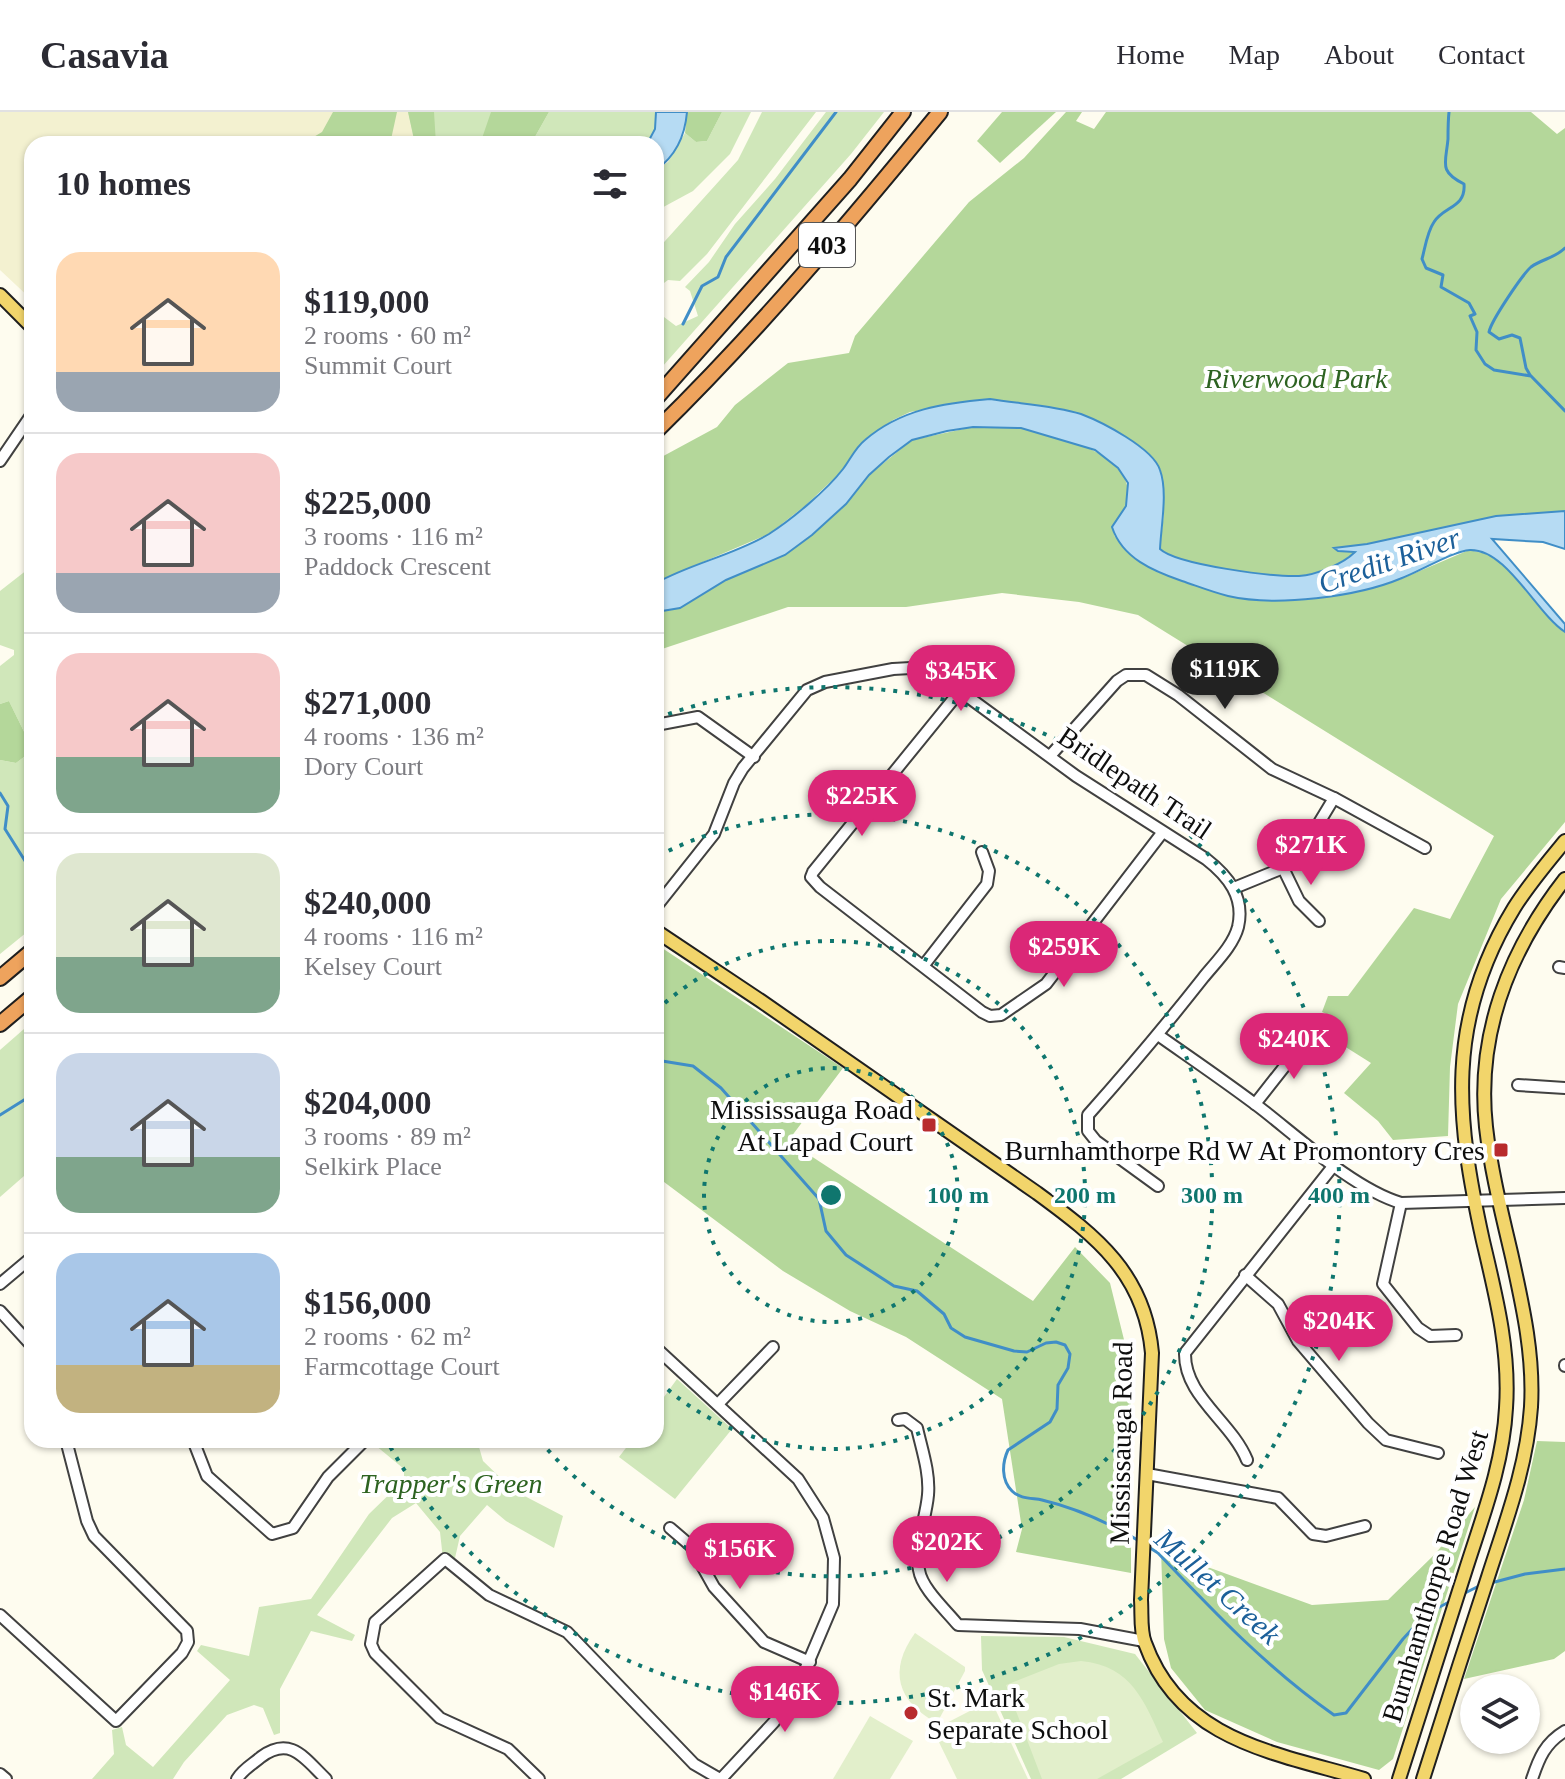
<!DOCTYPE html>
<html lang="en">
<head>
<meta charset="utf-8">
<style>
	:root { --surface:#fff; --page:#f7f7f7; --text:#2b2b33; --muted:#7c7c81; --line:#e1e1e2; --accent:#db2777 }
	body { margin:0; font-family:"Times New Roman",serif; background:var(--page); color:var(--text); height:100vh; display:flex; flex-direction:column; font-size:30px; white-space:nowrap }
	* { box-sizing:border-box; margin:0 }
	p { font-size:26px; color:var(--muted) }
	.icon { flex:none; width:44px; height:44px; fill:none; stroke:currentColor; stroke-width:2; stroke-linecap:round; stroke-linejoin:round }
	.map { position:relative; flex:1; overflow:hidden }
	.panel { position:absolute; left:24px; top:24px; width:640px; height:1312px; display:flex; flex-direction:column; background:var(--surface); border-radius:24px; box-shadow:0 2px 6px #0004 }
	.panel>* { flex:none }
	.buttons { position:absolute; left:1460px; top:1562px; display:grid; gap:16px }
	.buttons a { display:grid; place-items:center; width:80px; height:80px; border-radius:50%; background:var(--surface); box-shadow:0 2px 6px #0004; font-size:40px }
	.price { position:absolute; translate:-50% -68px; padding:0 18px; border-radius:28px; background:var(--accent); color:#fff; font-size:26px; line-height:52px; filter:drop-shadow(0 2px 4px #0008) }
	.price::after { content:''; position:absolute; left:50%; top:48px; width:24px; height:18px; margin-left:-12px; background:inherit; clip-path:polygon(0 0,100% 0,50% 100%) }
	.price.active { background:#222; color:#fff }
	ul { padding:0; list-style:none }
	li { display:flex; align-items:center; gap:24px; height:200px; padding:0 32px }
	li+li { border-top:2px solid var(--line) }
	li span { display:grid; place-items:center; flex:none; width:224px; height:160px; border-radius:24px; color:#555 }
	li>.icon { margin-inline-start:auto }
	span .icon { width:96px; height:96px; fill:#fffc; stroke-width:1 }
	li b { font-size:34px }
	h2 { display:flex; justify-content:space-between; align-items:center; height:96px; padding:0 32px; font-size:34px }
	header { display:flex; align-items:center; gap:48px; box-sizing:border-box; height:112px; padding:0 40px; background:var(--surface); border-bottom:2px solid var(--line) }
	header strong { font-size:38px }
	nav { display:flex; gap:44px; margin-inline-start:auto; font-size:28px }
	.map>svg:first-child { display:block }
	.farmland { fill:#f3f1d0 }
	.green { fill:#d0e7ba }
	.forest { fill:#b4d79a }
	.pitch { fill:#e2efcb }
	.water { fill:#b6dbf3; stroke:#408ec7; stroke-width:2 }
	.lines { fill:none; stroke-linecap:round; stroke-linejoin:round }
	.stream { stroke:#408ec7; stroke-width:3 }
	.minor-casing { stroke:#414141; stroke-width:14 }
	.major-casing { stroke:#1f1f1f; stroke-width:16 }
	.highway-casing { stroke:#1f1f1f; stroke-width:18 }
	.minor { stroke:#fff; stroke-width:10 }
	.major { stroke:#f2d56b; stroke-width:12 }
	.highway { stroke:#eea35d; stroke-width:14 }
	.ring { fill:none; stroke:#0f766e; stroke-width:4; stroke-dasharray:4 8 }
	.poi-dot { fill:#b82b2f; stroke:#fff; stroke-width:3 }
	.labels { text-anchor:middle; dominant-baseline:central; stroke-width:8; stroke-linejoin:round; paint-order:stroke }
	.shield { fill:#fff; stroke:#565656; stroke-width:2 }
	.shield-label { font-size:26px; font-weight:bold; fill:#0e0e0e }
	.park-label { font-size:28px; font-style:italic; fill:#2d6321; stroke:#fff }
	.street-label { font-size:28px; fill:#0e0e0e; stroke:#fff }
	.poi-label { font-size:28px; fill:#0e0e0e; stroke:#fff; text-anchor:end }
	.water-label { font-size:30px; font-style:italic; fill:#1c609a; stroke:#fff }
	.centre { fill:#0f766e; stroke:#fff; stroke-width:4 }
	.ring-label { font-size:24px; text-anchor:middle; font-weight:bold; fill:#0f766e; stroke:#fff; stroke-width:8; stroke-linejoin:round; paint-order:stroke }
</style>
</head>
<body>
<header>
<strong>Casavia</strong>
<nav><a>Home</a><a>Map</a><a>About</a><a>Contact</a></nav>
</header>
<div class="map">
<svg width="1565" height="1667" viewBox="0 0 1565 1667">
	<rect width="100%" height="100%" fill="#fefcef"/>
	<polygon class="farmland" points="0,0 408,0 415,32 32,32 32,188 0,158"/>
	<g class="green">
		<polygon points="408,0 519,0 486,32 415,32"/>
		<polygon points="549,0 656,0 656,1 655,17 647,32 531,32"/>
		<polygon points="722,0 751,0 730,42 693,79 656,99 656,58 668,50 685,21 696,30 707,29"/>
		<polygon points="762,0 816,0 707,142 680,169 668,168 656,177 656,139 738,48"/>
		<path d="M826,0H884L851,42L662,255L656,248C656,233 658,219 664,205L676,214L698,204L690,179L685,175L709,150L735,112L775,67Z"/>
		<polygon points="32,454 32,636 9,589 0,592 0,554 14,543 14,538 0,533 0,479"/>
		<polygon points="32,639 32,816 0,842 0,648 16,651"/>
		<polygon points="32,910 32,1057 0,1085 0,938"/>
		<polygon points="677,1267 732,1317 675,1387 619,1345 632,1328 656,1328 656,1296"/>
		<polygon points="377,1328 477,1328 483,1349 513,1378 563,1404 554,1436 506,1409 487,1393 460,1424 455,1446 443,1447 440,1420 416,1391 392,1406 317,1503 355,1523 352,1529 311,1519 280,1577 280,1621 274,1623 263,1596 254,1593 227,1603 184,1650 173,1667 92,1667 114,1642 112,1618 122,1615 126,1633 153,1655 230,1568 197,1539 201,1533 249,1544 259,1495 311,1487 369,1402 404,1368 404,1357 375,1333"/>
		<polygon points="981,1524 1064,1525 1135,1542 1197,1621 1121,1667 1031,1667 982,1558"/>
	</g>
	<g class="forest">
		<polygon points="333,0 397,0 390,32 302,32 322,20"/>
		<polygon points="408,0 434,0 436,32 415,32"/>
		<polygon points="491,0 549,0 531,32 480,32"/>
		<polygon points="687,0 722,0 707,29 696,30 685,21"/>
		<polygon points="1002,0 1056,0 1000,51 977,29"/>
		<path d="M1066,0H1082L1076,9L1094,17L1106,0H1531L1557,22L1565,16V399L1496,404L1367,432L1335,436L1356,439C1343,451 1318,462 1299,464C1275,466 1176,453 1160,437L1164,401L1161,359L1135,331L1081,302L990,287L910,300L893,308L864,328L842,359L806,393L769,422L656,470V348L717,315L735,293L788,251L849,241L855,224L969,90L1024,46Z"/>
		<path d="M973,315C989,315 1007,313 1023,316C1058,323 1143,344 1126,394C1123,401 1116,409 1112,415L1115,425L1280,489L1369,476L1401,467L1469,438L1487,442L1506,455L1554,512L1565,520V710L1501,787L1458,892L1450,955L1448,1024L1393,1028L1378,1009L1344,981L1371,951L1344,934C1341,918 1338,907 1322,900L1328,884H1348L1414,796L1450,807L1494,724L1138,503L1079,490L1002,481L906,495H788L656,539V500L680,495L726,468L785,443L812,423L846,392L869,363L912,328Z"/>
		<polygon points="9,589 32,636 32,639 16,651 0,648 0,592"/>
		<polygon points="656,832 843,956 788,1029 1033,1189 1075,1135 1110,1171 1131,1256 1131,1461 1016,1440 1022,1417 1002,1287 906,1225 850,1199 783,1159 656,1064"/>
		<polygon points="1537,1329 1565,1330 1565,1539 1554,1547 1464,1567 1524,1388"/>
		<polygon points="1475,1395 1393,1647 1379,1658 1277,1630 1205,1598 1171,1556 1164,1527 1161,1438 1312,1493 1388,1488 1434,1443"/>
	</g>
	<g class="pitch">
		<path d="M915,1521L965,1555V1559L937,1611C897,1590 888,1558 915,1521Z"/>
		<path d="M1081,1549C1132,1554 1144,1589 1163,1630L1097,1667H1042L1006,1573L1059,1552Z"/>
		<polygon points="991,1588 1028,1667 957,1667 933,1618"/>
		<polygon points="870,1604 913,1629 890,1667 833,1667"/>
	</g>
	<g class="water">
		<path d="M656,0H687C685,24 676,44 656,58V32H647L655,17Z"/>
		<path d="M990,287C1020,292 1053,293 1081,302C1102,310 1153,336 1160,358C1168,380 1161,414 1160,437C1177,453 1274,465 1299,464C1316,463 1343,452 1355,440L1338,439L1334,436L1367,432L1496,404L1565,399V437L1543,430L1492,427L1565,512V520C1536,501 1507,437 1470,438C1453,439 1419,460 1402,466C1357,485 1276,495 1228,484C1212,480 1197,474 1182,469C1153,459 1122,446 1112,415L1126,394L1128,371L1118,356L1095,338L1021,316L973,315L947,319L912,328L889,345L869,363L846,392L812,423L785,443L726,468L680,496L656,500V471C692,451 734,443 769,422C792,407 826,379 843,357C850,348 855,336 865,328C901,297 944,291 990,287Z"/>
	</g>
	<g class="lines">
		<g class="stream">
			<path d="M1449,0C1448,9 1448,18 1448,27C1446,51 1438,59 1464,72C1466,96 1444,94 1434,110C1427,120 1425,136 1422,147L1426,156L1443,163L1441,175L1469,191L1475,202L1470,204L1477,220L1476,238L1485,252L1494,258L1531,264L1565,299"/>
			<polyline points="683,212 702,174 718,165 726,145 836,0"/>
			<path d="M1530,263L1526,256L1520,226L1512,223L1499,227L1489,220C1491,209 1522,163 1531,155C1542,147 1555,146 1565,136"/>
			<polyline points="0,681 8,694 5,717 32,760"/>
			<path d="M656,948L693,954L721,976L819,1087L826,1119L846,1143L894,1174L917,1179L944,1202L951,1216L965,1225L1014,1239L1027,1240L1046,1231L1056,1230L1065,1233L1070,1242L1068,1256L1058,1273L1057,1297L1050,1310L1008,1338C1002,1351 1001,1368 1012,1379C1020,1387 1032,1386 1042,1388C1076,1396 1111,1412 1141,1430"/>
			<polyline points="0,1003 32,983"/>
			<path d="M1147,1434L1158,1441C1213,1499 1268,1557 1334,1603L1346,1601L1403,1527L1426,1502L1451,1489"/>
			<polyline points="1491,1471 1525,1462 1565,1457"/>
			<polyline points="1461,1483 1479,1474"/>
		</g>
		<defs>
			<g id="minor">
				<polyline points="0,349 32,302"/>
				<polyline points="960,579 813,760 811,765 820,775 982,900 990,904 1001,903 1046,872 1162,721"/>
				<polyline points="656,613 698,605 754,645"/>
				<polyline points="1050,644 1117,569 1126,563 1146,563 1178,583 1272,657 1334,686 1425,736"/>
				<polyline points="1283,756 1299,789 1319,809"/>
				<polyline points="1234,776 1283,756 1302,739 1334,686"/>
				<path d="M656,795L714,722L734,671L743,656L807,578L825,570L893,557L911,556L960,579L1076,664L1206,747C1228,764 1245,785 1238,815C1233,834 1215,851 1203,866C1166,913 1128,958 1088,1003V1019L1096,1029L1158,1074"/>
				<polyline points="924,853 987,772 989,759 982,740"/>
				<polyline points="1559,855 1565,856"/>
				<path d="M1158,923C1192,947 1226,970 1259,995C1298,1025 1354,1077 1401,1091L1565,1086"/>
				<polyline points="1518,973 1565,976"/>
				<polyline points="1255,992 1307,926"/>
				<polyline points="1401,1091 1383,1172 1418,1216 1430,1224 1456,1223"/>
				<polyline points="1245,1163 1278,1192 1298,1229 1368,1311 1386,1328 1438,1341"/>
				<polyline points="0,1172 32,1145"/>
				<polyline points="0,1199 32,1234"/>
				<polyline points="656,1236 798,1367 823,1406 834,1446 833,1492 797,1577 774,1610 721,1667"/>
				<polyline points="1565,1254 1565,1253"/>
				<polyline points="718,1292 773,1235"/>
				<path d="M898,1308L905,1307L917,1316C922,1338 930,1361 928,1383C926,1407 914,1434 919,1458C922,1477 946,1498 958,1513L1080,1517L1144,1529"/>
				<polyline points="193,1328 207,1364 272,1422 293,1416 328,1365 365,1328"/>
				<path d="M1247,1348C1231,1309 1184,1284 1185,1241L1334,1053"/>
				<polyline points="1147,1362 1278,1386 1313,1422 1326,1424 1365,1414"/>
				<polyline points="670,1416 691,1434 714,1475 764,1530 810,1550"/>
				<polyline points="0,1503 116,1609 182,1541 188,1530 187,1519 94,1424 87,1409 66,1328"/>
				<polyline points="0,1662 6,1667"/>
				<path d="M237,1667C243,1657 253,1652 261,1645C291,1623 305,1647 326,1667"/>
				<polyline points="539,1667 508,1637 440,1606 375,1541 371,1532 375,1510 445,1447 489,1483 567,1520 694,1652 720,1667"/>
				<path d="M1532,1667C1539,1646 1545,1631 1565,1619"/>
			</g>
			<g id="major">
				<polyline points="0,183 32,215"/>
				<path d="M656,819L761,889L1037,1081C1097,1125 1145,1162 1152,1241L1141,1488C1142,1502 1140,1519 1145,1531C1180,1629 1276,1641 1364,1667"/>
				<path d="M1399,1667C1421,1598 1443,1529 1465,1460C1482,1406 1503,1353 1506,1296C1510,1239 1496,1184 1483,1129C1456,1007 1445,909 1514,796C1529,772 1547,751 1565,729"/>
				<path d="M1423,1667C1444,1600 1466,1532 1488,1465C1506,1409 1527,1354 1531,1295C1534,1244 1523,1195 1512,1145C1502,1102 1491,1059 1486,1015C1476,923 1509,839 1565,767"/>
			</g>
			<g id="highway">
				<polyline points="656,286 850,67 903,0"/>
				<path d="M656,319C757,220 850,110 940,0"/>
				<polyline points="0,866 32,839"/>
				<polyline points="0,912 32,885"/>
			</g>
		</defs>
		<use href="#minor" class="minor-casing"/>
		<use href="#major" class="major-casing"/>
		<use href="#highway" class="highway-casing"/>
		<use href="#minor" class="minor"/>
		<use href="#major" class="major"/>
		<use href="#highway" class="highway"/>
	</g>
	<g class="ring">
		<circle cx="831" cy="1083" r="127"/>
		<path d="M656 899A254 254 0 1 1 656 1267"/>
		<path d="M658 744A381 381 0 1 1 541 1330"/>
		<path d="M657 606A508 508 0 1 1 387 1329"/>
	</g>
	<g class="poi-dot">
		<rect x="921" y="1005" width="16" height="16" rx="4"/>
		<rect x="1493" y="1030" width="16" height="16" rx="4"/>
		<circle cx="911" cy="1601" r="8"/>
	</g>
	<g class="labels">
		<rect class="shield" x="799" y="111" width="56" height="44" rx="6"/>
		<g class="shield-label">
			<text x="827" y="133">403</text>
		</g>
		<g class="park-label">
			<text x="1296" y="266">Riverwood Park</text>
			<text x="451" y="1371">Trapper's Green</text>
		</g>
		<g class="street-label">
			<text transform="translate(1135 671) rotate(34)">Bridlepath Trail</text>
			<text transform="translate(1121 1331) rotate(-89)">Mississauga Road</text>
			<text transform="translate(1435 1464) rotate(-73)">Burnhamthorpe Road West</text>
		</g>
		<g class="poi-label">
			<text x="913" y="997">Mississauga Road<tspan x="913" dy="32">At Lapad Court</tspan></text>
			<text x="1485" y="1038">Burnhamthorpe Rd W At Promontory Cres</text>
			<text x="927" y="1585" text-anchor="start">St. Mark<tspan x="927" dy="32">Separate School</tspan></text>
		</g>
		<g class="water-label">
			<text transform="translate(1389 448) rotate(-19)">Credit River</text>
			<text transform="translate(1218 1474) rotate(42)">Mullet Creek</text>
		</g>
	</g>
	<circle cx="831" cy="1083" r="12" class="centre"/>
	<g class="ring-label">
		<text x="958" y="1091">100 m</text>
		<text x="1085" y="1091">200 m</text>
		<text x="1212" y="1091">300 m</text>
		<text x="1339" y="1091">400 m</text>
	</g>
</svg>
<div class="buttons">
<a><svg class="icon" aria-label="layers" viewBox="0 0 24 24"><path d="M12 4l9 5-9 5-9-5zM3 14l9 5 9-5"/></svg></a>
</div>
<b class="price active" style="left:1225px;top:599px">$119K</b>
<b class="price" style="left:961px;top:601px">$345K</b>
<b class="price" style="left:862px;top:726px">$225K</b>
<b class="price" style="left:1311px;top:775px">$271K</b>
<b class="price" style="left:1064px;top:877px">$259K</b>
<b class="price" style="left:1294px;top:969px">$240K</b>
<b class="price" style="left:1339px;top:1251px">$204K</b>
<b class="price" style="left:947px;top:1472px">$202K</b>
<b class="price" style="left:740px;top:1479px">$156K</b>
<b class="price" style="left:785px;top:1622px">$146K</b>
<section class="panel">
<h2>10 homes<svg class="icon" aria-label="filters" viewBox="0 0 24 24"><path d="M4 7h16M4 17h16"/><circle cx="9" cy="7" r="2"/><circle cx="15" cy="17" r="2"/></svg></h2>
<ul>
<li><span style="background:linear-gradient(#ffd9b3 75%,#9aa5b1 0)"><svg class="icon" aria-label="home" viewBox="0 0 24 24"><path d="M3 11l9-7 9 7M6 9v11h12V9"/></svg></span><div><b>$119,000</b><p>2 rooms · 60 m²</p><p>Summit Court</p></div></li>
<li><span style="background:linear-gradient(#f6c9c9 75%,#9aa5b1 0)"><svg class="icon" aria-label="home" viewBox="0 0 24 24"><path d="M3 11l9-7 9 7M6 9v11h12V9"/></svg></span><div><b>$225,000</b><p>3 rooms · 116 m²</p><p>Paddock Crescent</p></div></li>
<li><span style="background:linear-gradient(#f6c9c9 65%,#7fa58c 0)"><svg class="icon" aria-label="home" viewBox="0 0 24 24"><path d="M3 11l9-7 9 7M6 9v11h12V9"/></svg></span><div><b>$271,000</b><p>4 rooms · 136 m²</p><p>Dory Court</p></div></li>
<li><span style="background:linear-gradient(#dfe7d0 65%,#7fa58c 0)"><svg class="icon" aria-label="home" viewBox="0 0 24 24"><path d="M3 11l9-7 9 7M6 9v11h12V9"/></svg></span><div><b>$240,000</b><p>4 rooms · 116 m²</p><p>Kelsey Court</p></div></li>
<li><span style="background:linear-gradient(#c9d6e8 65%,#7fa58c 0)"><svg class="icon" aria-label="home" viewBox="0 0 24 24"><path d="M3 11l9-7 9 7M6 9v11h12V9"/></svg></span><div><b>$204,000</b><p>3 rooms · 89 m²</p><p>Selkirk Place</p></div></li>
<li><span style="background:linear-gradient(#a9c7e8 70%,#c2b280 0)"><svg class="icon" aria-label="home" viewBox="0 0 24 24"><path d="M3 11l9-7 9 7M6 9v11h12V9"/></svg></span><div><b>$156,000</b><p>2 rooms · 62 m²</p><p>Farmcottage Court</p></div></li>
</ul>
</section>
</div>
</body>
</html>
